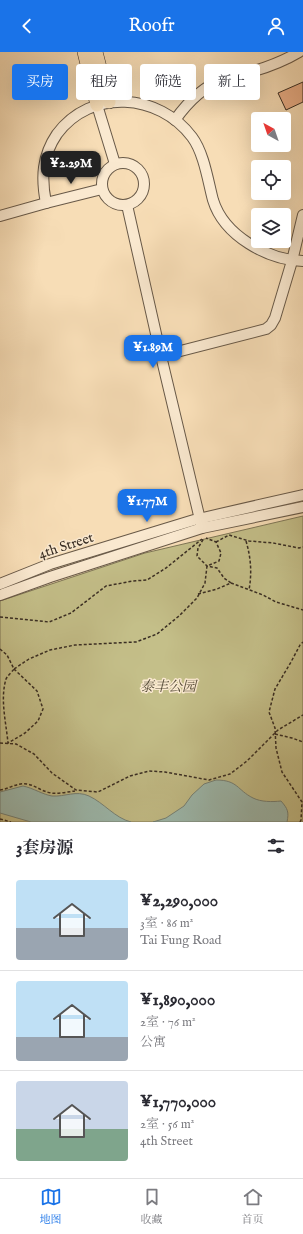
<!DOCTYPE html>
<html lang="zh">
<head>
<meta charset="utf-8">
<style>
	:root { --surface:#fff; --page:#f2f2f3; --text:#2b2b33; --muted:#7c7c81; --line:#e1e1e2; --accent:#1a73e8 }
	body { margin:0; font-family:"IM FELL English","Noto Serif SC",serif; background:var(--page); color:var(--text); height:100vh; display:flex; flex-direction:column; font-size:15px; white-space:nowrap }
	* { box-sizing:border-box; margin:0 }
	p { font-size:13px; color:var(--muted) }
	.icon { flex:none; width:22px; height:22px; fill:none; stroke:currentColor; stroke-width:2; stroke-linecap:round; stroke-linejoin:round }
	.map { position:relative; height:770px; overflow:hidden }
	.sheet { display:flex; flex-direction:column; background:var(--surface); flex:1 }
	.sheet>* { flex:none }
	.guide { position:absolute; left:12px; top:12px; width:279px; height:36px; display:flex; gap:8px }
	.needle { width:26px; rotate:320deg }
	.fabs { position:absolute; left:251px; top:60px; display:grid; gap:8px }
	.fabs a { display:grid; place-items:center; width:40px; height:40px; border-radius:4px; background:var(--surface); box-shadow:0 4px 16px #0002; font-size:20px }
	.price { position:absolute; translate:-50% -34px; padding:0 9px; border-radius:8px; background:var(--accent); color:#fff; font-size:13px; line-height:26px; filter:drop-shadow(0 1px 2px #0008) }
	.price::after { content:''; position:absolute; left:50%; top:24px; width:12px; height:9px; margin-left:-6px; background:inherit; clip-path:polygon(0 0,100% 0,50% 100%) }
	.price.current { background:#222; color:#fff }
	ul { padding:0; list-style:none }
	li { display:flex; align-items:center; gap:12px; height:100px; padding:0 16px }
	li+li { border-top:1px solid var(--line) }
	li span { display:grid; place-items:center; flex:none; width:112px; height:80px; border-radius:4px; color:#555 }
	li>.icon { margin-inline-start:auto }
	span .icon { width:48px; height:48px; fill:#fffc; stroke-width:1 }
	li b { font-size:17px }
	h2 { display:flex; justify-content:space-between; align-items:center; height:48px; padding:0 16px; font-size:17px }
	.tag { padding:0 14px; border-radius:4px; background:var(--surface); box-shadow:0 4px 16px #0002; font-size:14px; line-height:36px }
	.tag.current { background:var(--accent); color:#fff }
	header { display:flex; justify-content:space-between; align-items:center; height:52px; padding:0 16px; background:var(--accent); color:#fff; font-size:18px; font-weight:600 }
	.menu { display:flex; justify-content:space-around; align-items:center; height:56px; border-top:1px solid var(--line); background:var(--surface); font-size:11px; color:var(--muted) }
	.menu a { display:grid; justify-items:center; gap:2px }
	.menu .current { color:var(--accent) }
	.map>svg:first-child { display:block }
	.green { fill:#c4bf89; stroke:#7e7656 }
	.water { fill:#9dbbb0; stroke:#758278 }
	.building { fill:#e9ae87; stroke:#382d23 }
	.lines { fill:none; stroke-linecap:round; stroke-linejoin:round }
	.minor-casing { stroke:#685948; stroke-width:12 }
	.major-casing { stroke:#382d23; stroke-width:14 }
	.path { stroke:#382d23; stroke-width:1.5; stroke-dasharray:3 2; stroke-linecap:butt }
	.minor { stroke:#fae9d0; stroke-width:10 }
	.major { stroke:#f7ddb6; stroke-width:13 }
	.labels { text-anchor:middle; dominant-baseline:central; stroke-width:3; stroke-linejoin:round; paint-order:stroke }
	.street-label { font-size:14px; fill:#382d23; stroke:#fae9d0 }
	.park-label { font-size:14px; font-style:italic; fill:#544a37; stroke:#fae9d0 }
</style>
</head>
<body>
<header><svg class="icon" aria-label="back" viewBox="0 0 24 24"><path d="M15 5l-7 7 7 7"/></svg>Roofr<svg class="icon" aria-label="person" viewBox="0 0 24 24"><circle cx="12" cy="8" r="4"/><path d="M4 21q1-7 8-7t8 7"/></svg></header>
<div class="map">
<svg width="303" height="770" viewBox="0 0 303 770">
	<rect width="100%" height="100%" fill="#f7ddb6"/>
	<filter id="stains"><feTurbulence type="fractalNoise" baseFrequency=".005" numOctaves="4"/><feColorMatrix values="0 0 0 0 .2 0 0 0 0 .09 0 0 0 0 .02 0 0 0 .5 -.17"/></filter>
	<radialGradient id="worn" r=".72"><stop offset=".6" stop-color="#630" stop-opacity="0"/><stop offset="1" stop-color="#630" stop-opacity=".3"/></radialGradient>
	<polygon class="green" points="303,464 303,770 0,770 0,549 145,501"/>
	<g class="water">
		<path d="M216,728C238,728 237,738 253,746C261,750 272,750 281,749C288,757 289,760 287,770H153L166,766L184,754L192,743L204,732Z"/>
		<path d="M23,734C33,736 44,743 52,744C65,745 76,738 89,744C104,751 115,766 131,770H31L0,761V740Z"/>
	</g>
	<polygon class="building" points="303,30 303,50 286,58 278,41"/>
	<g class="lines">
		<defs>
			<g id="minor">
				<polyline points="97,53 115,112"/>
				<path d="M175,68C187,51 204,34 224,27C232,24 242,23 251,20C268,15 284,9 299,0"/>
				<circle cx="123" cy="132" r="21"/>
				<polyline points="46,151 102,137"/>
				<polyline points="127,153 161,304 202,476"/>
				<path d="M0,164L46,151C41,126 42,104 57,82C91,36 159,41 192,85C204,101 208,129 213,148C224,184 268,208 303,209"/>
				<polyline points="161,304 266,277 271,273 275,266 292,209 303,163"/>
				<polyline points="0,532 50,512 194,468 303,443"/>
				<polyline points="0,543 50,525 202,476 303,455"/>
			</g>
			<g id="major">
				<polyline points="84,0 97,53"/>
				<polyline points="96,0 109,50"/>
			</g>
		</defs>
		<use href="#minor" class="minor-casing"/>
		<use href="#major" class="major-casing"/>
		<g class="path">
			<path d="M246,489C251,506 252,521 249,538"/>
			<polyline points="216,490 229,483 249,489 273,491 299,496 303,495"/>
			<polyline points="231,531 263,543 276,550 303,558"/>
			<polyline points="198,542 217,537 231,531 224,526 217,516 207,514 197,504 198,496 204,486"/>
			<polyline points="0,565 49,570 71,561 106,534 133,529 147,528 166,516 202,487"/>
			<polyline points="0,597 7,603 14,617 29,607 50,598 75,593 136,590 157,582 179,564 197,546 205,531 207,514 219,509 221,501 216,490 206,486"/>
			<path d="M14,617L37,639L43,657L38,669L25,681L8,691C6,670 0,647 6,627C8,623 12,620 14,617Z"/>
			<polyline points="275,682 292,686 303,690"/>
			<polyline points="0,691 16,692 34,702 52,721 76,738 98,740 130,724 149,719 165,720 209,728 230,722 247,709 278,678 303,663"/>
			<path d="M0,738C9,737 18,730 27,732C34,733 40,738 47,740C56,743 66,740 75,739"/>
			<polyline points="0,767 11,770"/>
			<polyline points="300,770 301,768 302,750 282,720 276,696 275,676 269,660 275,637 291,610 300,593 303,590"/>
		</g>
		<use href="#minor" class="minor"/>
		<use href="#major" class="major"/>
	</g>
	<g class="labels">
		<g class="street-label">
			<text transform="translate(66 494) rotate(-18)">4th Street</text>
		</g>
		<g class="park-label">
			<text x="168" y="635">泰丰公园</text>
		</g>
	</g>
	<rect width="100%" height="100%" filter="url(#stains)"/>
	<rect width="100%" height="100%" fill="url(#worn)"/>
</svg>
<div class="fabs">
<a><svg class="needle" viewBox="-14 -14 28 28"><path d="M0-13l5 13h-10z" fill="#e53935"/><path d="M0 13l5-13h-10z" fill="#7c7c81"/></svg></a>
<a><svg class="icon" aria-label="locate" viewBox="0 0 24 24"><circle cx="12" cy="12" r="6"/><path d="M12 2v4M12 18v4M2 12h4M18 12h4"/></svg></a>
<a><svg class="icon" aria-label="layers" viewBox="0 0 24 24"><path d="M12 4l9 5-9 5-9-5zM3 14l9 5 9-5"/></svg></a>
</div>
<b class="price current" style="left:71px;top:133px">¥2.29M</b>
<b class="price" style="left:153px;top:317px">¥1.89M</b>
<b class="price" style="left:147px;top:471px">¥1.77M</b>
<div class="guide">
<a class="tag current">买房</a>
<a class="tag">租房</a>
<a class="tag">筛选</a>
<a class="tag">新上</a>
</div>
</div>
<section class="sheet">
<h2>3套房源<svg class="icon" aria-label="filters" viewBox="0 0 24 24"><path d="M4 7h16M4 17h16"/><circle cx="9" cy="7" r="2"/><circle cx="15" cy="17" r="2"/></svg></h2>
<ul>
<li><span style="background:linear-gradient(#bfe0f5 60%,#9aa5b1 0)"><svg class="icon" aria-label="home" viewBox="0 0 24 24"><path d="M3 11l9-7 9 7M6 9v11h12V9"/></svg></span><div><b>¥2,290,000</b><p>3室 · 86 m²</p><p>Tai Fung Road</p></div></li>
<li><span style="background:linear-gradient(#bfe0f5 70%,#9aa5b1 0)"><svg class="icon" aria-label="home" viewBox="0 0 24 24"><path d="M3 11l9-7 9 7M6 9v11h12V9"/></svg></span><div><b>¥1,890,000</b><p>2室 · 76 m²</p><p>公寓</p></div></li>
<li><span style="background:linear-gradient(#c9d6e8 60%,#7fa58c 0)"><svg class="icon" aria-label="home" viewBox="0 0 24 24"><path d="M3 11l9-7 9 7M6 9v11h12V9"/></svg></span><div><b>¥1,770,000</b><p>2室 · 56 m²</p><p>4th Street</p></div></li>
</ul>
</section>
<nav class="menu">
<a class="current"><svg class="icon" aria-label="map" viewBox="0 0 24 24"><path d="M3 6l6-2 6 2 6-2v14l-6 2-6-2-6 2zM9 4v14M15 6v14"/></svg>地图</a>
<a><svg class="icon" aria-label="saved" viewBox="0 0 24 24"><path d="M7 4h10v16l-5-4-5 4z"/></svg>收藏</a>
<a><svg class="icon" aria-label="home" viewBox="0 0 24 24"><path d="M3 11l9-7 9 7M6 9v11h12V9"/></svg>首页</a>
</nav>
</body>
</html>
